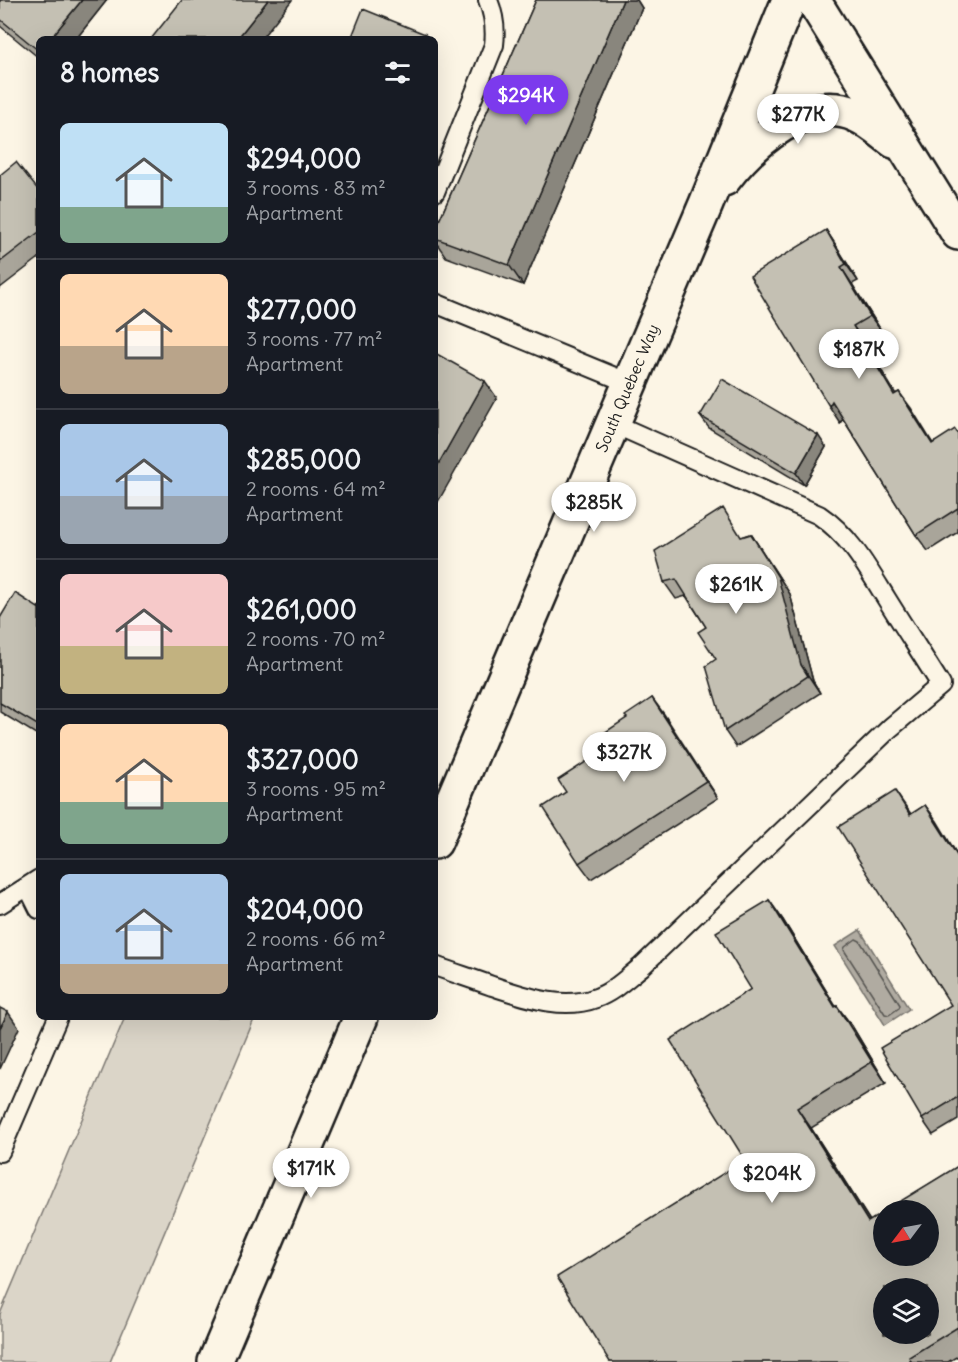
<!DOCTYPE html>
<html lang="en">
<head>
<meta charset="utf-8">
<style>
	:root { --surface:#171b24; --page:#20242c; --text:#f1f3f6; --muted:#9ea1a6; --line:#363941; --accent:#7c3aed }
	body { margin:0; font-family:Delius,sans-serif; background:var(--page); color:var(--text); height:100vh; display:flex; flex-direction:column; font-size:22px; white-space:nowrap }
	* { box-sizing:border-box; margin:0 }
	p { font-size:20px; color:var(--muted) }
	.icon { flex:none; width:33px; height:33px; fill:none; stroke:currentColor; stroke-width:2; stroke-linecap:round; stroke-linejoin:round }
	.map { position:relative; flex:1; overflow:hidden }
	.details { position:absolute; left:36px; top:36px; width:402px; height:984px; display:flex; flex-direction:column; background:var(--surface); border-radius:9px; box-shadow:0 6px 24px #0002 }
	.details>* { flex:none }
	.needle { width:39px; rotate:238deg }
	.fabs { position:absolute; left:873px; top:1200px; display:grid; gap:12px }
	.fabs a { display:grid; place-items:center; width:66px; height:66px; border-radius:50%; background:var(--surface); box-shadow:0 6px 24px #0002; font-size:30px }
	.price { position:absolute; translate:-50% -51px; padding:0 14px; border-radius:21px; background:#fff; color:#222; font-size:20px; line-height:39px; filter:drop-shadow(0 2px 3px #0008) }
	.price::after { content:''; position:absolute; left:50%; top:36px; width:18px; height:14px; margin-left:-9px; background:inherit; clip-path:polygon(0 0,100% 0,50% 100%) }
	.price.selected { background:var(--accent); color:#fff }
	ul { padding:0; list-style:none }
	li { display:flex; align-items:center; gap:18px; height:150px; padding:0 24px }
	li+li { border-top:2px solid var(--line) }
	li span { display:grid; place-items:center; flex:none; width:168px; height:120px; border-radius:9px; color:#555 }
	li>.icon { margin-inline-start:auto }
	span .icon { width:72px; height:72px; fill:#fffc; stroke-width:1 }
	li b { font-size:26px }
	h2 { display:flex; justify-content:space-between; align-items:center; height:72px; padding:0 24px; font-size:26px }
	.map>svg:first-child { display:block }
	.green { fill:#dbd5c8; stroke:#7c7872; stroke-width:1.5 }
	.water { fill:#b0aba1; stroke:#75726c; stroke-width:1.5 }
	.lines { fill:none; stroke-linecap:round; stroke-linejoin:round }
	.shore { stroke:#575551; stroke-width:1.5 }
	.service-casing { stroke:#1c1c1c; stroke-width:22 }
	.tertiary-casing { stroke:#1c1c1c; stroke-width:38 }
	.service { stroke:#fcf5e5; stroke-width:18 }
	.tertiary { stroke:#fcf5e5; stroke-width:33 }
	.wall { fill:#a9a59a; stroke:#1c1c1c; stroke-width:1.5 }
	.shaded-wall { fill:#89867d; stroke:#1c1c1c; stroke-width:1.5 }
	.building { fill:#c4c0b3; stroke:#1c1c1c; stroke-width:1.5; fill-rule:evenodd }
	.labels { text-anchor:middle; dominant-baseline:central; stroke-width:6; stroke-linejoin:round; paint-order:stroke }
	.street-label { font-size:16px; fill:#1c1c1c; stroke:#fcf5e5 }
</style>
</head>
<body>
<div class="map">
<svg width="958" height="1362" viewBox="0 0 958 1362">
	<rect width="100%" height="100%" fill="#fcf5e5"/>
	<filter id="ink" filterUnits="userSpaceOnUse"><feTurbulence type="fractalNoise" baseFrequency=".0167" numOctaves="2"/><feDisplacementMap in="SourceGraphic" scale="12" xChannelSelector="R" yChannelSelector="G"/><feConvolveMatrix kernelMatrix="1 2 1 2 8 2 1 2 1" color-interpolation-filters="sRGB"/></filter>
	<g filter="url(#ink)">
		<polygon class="green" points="125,1017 255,1017 110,1362 0,1362 0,1314"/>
		<polygon class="water" points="860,930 909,1009 885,1025 835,946"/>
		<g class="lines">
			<polygon class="shore" points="856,939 860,941 900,1005 899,1008 889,1015 885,1014 844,950 845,947"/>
			<defs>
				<g id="service">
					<path d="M435,192L494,45C496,29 494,15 488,0"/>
					<polyline points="435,303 629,383"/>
					<polyline points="28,887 39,909"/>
					<polyline points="0,904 39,879"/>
					<path d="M435,966C454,973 473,979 492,986C524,996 562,1011 596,998C613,992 627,978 641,967L890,728L941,685C923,656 904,627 886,598C867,567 849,535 819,515L612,423"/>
					<polyline points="0,1152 58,1017"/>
				</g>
				<g id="tertiary">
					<polyline points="813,0 958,233"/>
					<path d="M724,179C752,143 806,93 856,115C870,121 882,132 894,141"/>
					<polyline points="435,842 706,204 789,0"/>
					<polyline points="215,1362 361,1017"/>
				</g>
			</defs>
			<use href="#service" class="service-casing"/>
			<use href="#tertiary" class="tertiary-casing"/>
			<use href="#service" class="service"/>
			<use href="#tertiary" class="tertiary"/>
		</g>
		<g class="wall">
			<polygon points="0,0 107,0 76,39 39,39 39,58 0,26"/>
			<polygon points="536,0 637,0 642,8 523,285 446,257 435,241 435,230"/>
			<polygon points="0,175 39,191 39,258 0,288"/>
			<polygon points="826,230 837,247 858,281 852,284 882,332 865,343 895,394 899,392 932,443 958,434 958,532 928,551 916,535 843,419 840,423"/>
			<polygon points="700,416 826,447 804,485 709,428"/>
			<polygon points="751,534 790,594 813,681 820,693 736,747 725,731 716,659 706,627 686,596 676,599 664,582 742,537"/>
			<polygon points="39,606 39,736 0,712 0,618 38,608"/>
			<polygon points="652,698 718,798 591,879 579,863 566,792 609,747 627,718"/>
			<polygon points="895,791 911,814 925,805 958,856 958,1120 933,1135 922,1119 951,1005"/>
			<polygon points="769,900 783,920 836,1007 837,1006 852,1026 886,1083 811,1128 870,1221 958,1166 958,1356 948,1362 610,1362 745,1160 751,989"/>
		</g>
		<g class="shaded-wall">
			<polygon points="82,0 107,0 76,39 50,39"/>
			<polygon points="268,0 292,0 261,39 237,39"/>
			<polygon points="623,0 637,0 642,8 523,285 509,265"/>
			<polygon points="425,34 428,39 423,39"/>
			<polygon points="826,230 837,247 858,281 846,264"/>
			<polygon points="841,267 852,284 882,332 870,316"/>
			<polygon points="853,326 865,343 906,411 894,395"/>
			<polygon points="485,381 497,398 435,507 435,470"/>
			<polygon points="899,392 911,408 943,460 932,444"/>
			<polygon points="832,401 843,418 840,423 829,406"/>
			<polygon points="818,435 826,447 804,485 796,473"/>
			<polygon points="751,534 790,594 813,681 820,693 801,665"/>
			<polygon points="652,698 664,714 718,798 706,781"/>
			<polygon points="925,805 937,821 958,856 958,857"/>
			<polygon points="769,900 783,920 849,1028 835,1007"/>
			<polygon points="837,1006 852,1026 886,1083 872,1062"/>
			<polygon points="8,1012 19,1028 0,1069 0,1028"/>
			<polygon points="797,1108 811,1128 883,1242 868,1222"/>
		</g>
		<g class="building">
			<polygon points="0,0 82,0 50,39 39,39 39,51 0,19"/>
			<polygon points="182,0 268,0 237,39 151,39"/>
			<polygon points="536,0 623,0 509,265 435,238 435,230"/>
			<polygon points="363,9 425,34 423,39 351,39"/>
			<polygon points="16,162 39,191 39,232 0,262 0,175"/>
			<polygon points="826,230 846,264 841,267 870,316 853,326 894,395 899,392 932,444 955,429 958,434 958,508 916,535 832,401 829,406 750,276"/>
			<polygon points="435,353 485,381 435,470"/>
			<polygon points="722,379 818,435 796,473 700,416"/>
			<polygon points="723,508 741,537 751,534 778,577 801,665 808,676 725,731 706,666 716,659 698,632 706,627 676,579 664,582 655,551"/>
			<polygon points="15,593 38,608 39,606 39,726 0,703 0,618"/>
			<polygon points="652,698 706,781 579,863 543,807 566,792 558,780 609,747 601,735 627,718 625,716"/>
			<polygon points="895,791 910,815 925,805 958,857 958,1097 922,1119 880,1048 951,1005 838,827"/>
			<path d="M769,900L835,1007L837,1006L872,1062L797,1108L868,1222L884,1212V1256H928V1210H886L958,1166V1327L909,1357L911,1361L909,1362H610L557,1277L745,1160L670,1040L751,989L716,932ZM884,1288H928V1334H884Z"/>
			<polygon points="0,1008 8,1012 0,1028"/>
		</g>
	</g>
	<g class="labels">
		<g class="street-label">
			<text transform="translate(627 388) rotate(-67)">South Quebec Way</text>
		</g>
	</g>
</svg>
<div class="fabs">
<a><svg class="needle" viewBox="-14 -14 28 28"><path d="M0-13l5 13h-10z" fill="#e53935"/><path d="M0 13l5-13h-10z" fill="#9ea1a6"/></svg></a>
<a><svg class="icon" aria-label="layers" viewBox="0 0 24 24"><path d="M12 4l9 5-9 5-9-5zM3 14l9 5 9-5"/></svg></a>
</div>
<b class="price selected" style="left:526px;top:126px">$294K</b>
<b class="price" style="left:798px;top:145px">$277K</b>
<b class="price" style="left:859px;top:380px">$187K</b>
<b class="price" style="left:594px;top:533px">$285K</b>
<b class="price" style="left:736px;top:615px">$261K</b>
<b class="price" style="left:624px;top:783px">$327K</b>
<b class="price" style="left:311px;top:1199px">$171K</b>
<b class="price" style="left:772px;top:1204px">$204K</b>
<section class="details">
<h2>8 homes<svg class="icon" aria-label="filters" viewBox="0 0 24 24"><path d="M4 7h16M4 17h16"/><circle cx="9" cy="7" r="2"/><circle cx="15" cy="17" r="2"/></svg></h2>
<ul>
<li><span style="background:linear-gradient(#bfe0f5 70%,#7fa58c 0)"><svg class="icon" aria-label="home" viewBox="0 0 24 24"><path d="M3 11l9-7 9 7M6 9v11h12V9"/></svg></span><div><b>$294,000</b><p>3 rooms · 83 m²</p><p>Apartment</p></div></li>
<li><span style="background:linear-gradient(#ffd9b3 60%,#b9a48a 0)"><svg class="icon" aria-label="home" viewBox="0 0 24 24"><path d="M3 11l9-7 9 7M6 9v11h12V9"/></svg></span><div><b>$277,000</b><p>3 rooms · 77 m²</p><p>Apartment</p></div></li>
<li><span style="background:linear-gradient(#a9c7e8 60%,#9aa5b1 0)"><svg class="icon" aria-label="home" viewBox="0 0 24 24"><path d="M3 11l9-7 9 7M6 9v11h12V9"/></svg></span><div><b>$285,000</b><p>2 rooms · 64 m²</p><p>Apartment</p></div></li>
<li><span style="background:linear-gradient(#f6c9c9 60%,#c2b280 0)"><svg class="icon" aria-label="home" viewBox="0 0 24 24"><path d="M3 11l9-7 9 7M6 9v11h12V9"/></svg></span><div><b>$261,000</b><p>2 rooms · 70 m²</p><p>Apartment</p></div></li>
<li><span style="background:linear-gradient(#ffd9b3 65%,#7fa58c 0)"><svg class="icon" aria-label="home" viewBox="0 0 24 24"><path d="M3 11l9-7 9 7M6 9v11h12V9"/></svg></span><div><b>$327,000</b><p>3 rooms · 95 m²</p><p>Apartment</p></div></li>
<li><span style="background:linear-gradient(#a9c7e8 75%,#b9a48a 0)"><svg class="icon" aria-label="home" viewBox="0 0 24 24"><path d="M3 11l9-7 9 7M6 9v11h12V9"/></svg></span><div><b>$204,000</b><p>2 rooms · 66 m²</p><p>Apartment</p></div></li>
</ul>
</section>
</div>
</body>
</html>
